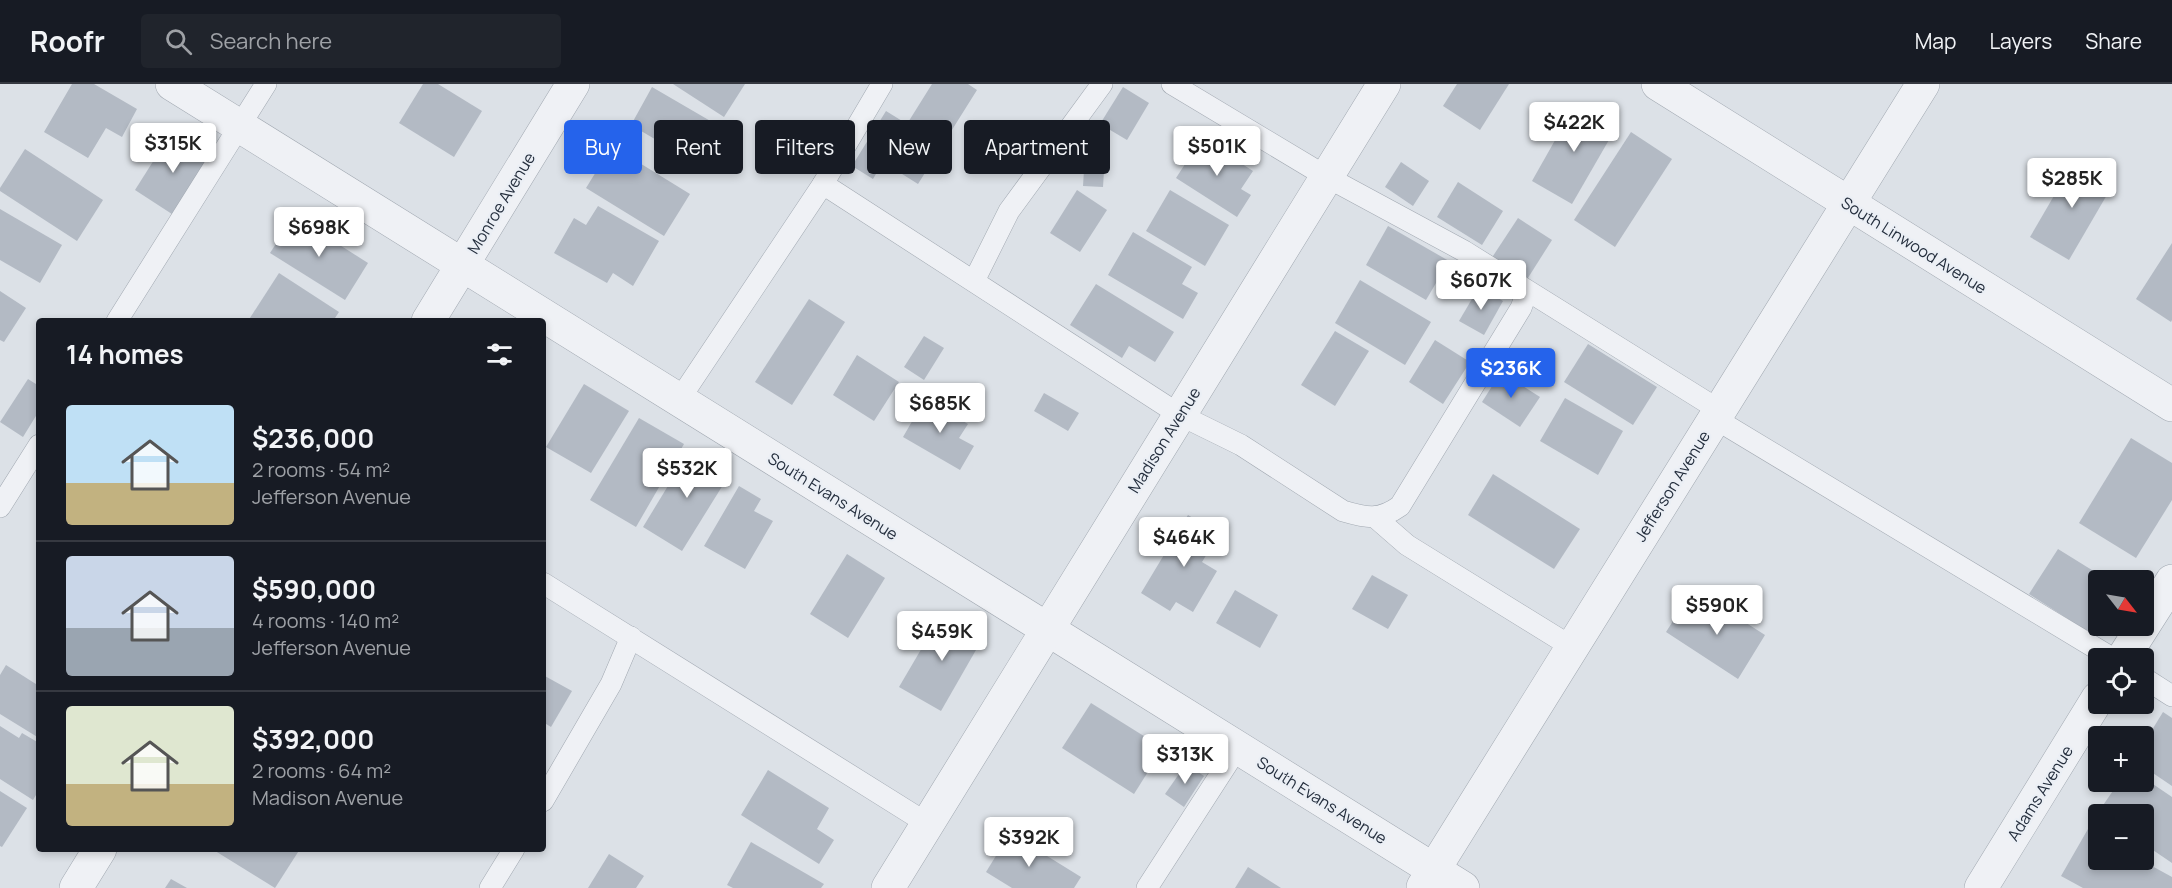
<!DOCTYPE html>
<html lang="en">
<head>
<meta charset="utf-8">
<style>
	:root { --surface:#171b24; --page:#20242c; --text:#f1f3f6; --muted:#9ea1a6; --line:#363941; --accent:#2563eb }
	body { margin:0; font-family:Manrope,sans-serif; background:var(--page); color:var(--text); height:100vh; display:flex; flex-direction:column; font-size:22px; white-space:nowrap }
	* { box-sizing:border-box; margin:0 }
	p { font-size:20px; color:var(--muted) }
	.icon { flex:none; width:33px; height:33px; fill:none; stroke:currentColor; stroke-width:2; stroke-linecap:round; stroke-linejoin:round }
	.map { position:relative; flex:1; overflow:hidden }
	.panel { position:absolute; left:36px; top:234px; width:510px; height:534px; display:flex; flex-direction:column; background:var(--surface); border-radius:6px; box-shadow:0 3px 9px #0003 }
	.panel>* { flex:none }
	.banner { position:absolute; left:564px; top:36px; width:570px; height:54px; display:flex; gap:12px }
	.needle { width:39px; rotate:121deg }
	.tools { position:absolute; left:2088px; top:486px; display:grid; gap:12px }
	.tools a { display:grid; place-items:center; width:66px; height:66px; border-radius:6px; background:var(--surface); box-shadow:0 3px 9px #0003; font-size:30px }
	.price { position:absolute; translate:-50% -51px; padding:0 14px; border-radius:6px; background:#fff; color:#222; font-size:20px; line-height:39px; filter:drop-shadow(0 2px 3px #0008) }
	.price::after { content:''; position:absolute; left:50%; top:36px; width:18px; height:14px; margin-left:-9px; background:inherit; clip-path:polygon(0 0,100% 0,50% 100%) }
	.price.selected { background:var(--accent); color:#fff }
	ul { padding:0; list-style:none }
	li { display:flex; align-items:center; gap:18px; height:150px; padding:0 30px }
	li+li { border-top:2px solid var(--line) }
	li span { display:grid; place-items:center; flex:none; width:168px; height:120px; border-radius:6px; color:#555 }
	li>.icon { margin-inline-start:auto }
	span .icon { width:72px; height:72px; fill:#fffc; stroke-width:1 }
	li b { font-size:26px }
	h2 { display:flex; justify-content:space-between; align-items:center; height:72px; padding:0 30px; font-size:26px }
	.pill { padding:0 21px; border-radius:6px; background:var(--surface); box-shadow:0 3px 9px #0003; font-size:21px; line-height:54px }
	.pill.selected { background:var(--accent); color:#fff }
	header { display:flex; align-items:center; gap:36px; box-sizing:border-box; height:84px; padding:0 30px; background:var(--surface); border-bottom:2px solid var(--line) }
	header strong { font-size:28px }
	nav { display:flex; gap:33px; margin-inline-start:auto; font-size:21px }
	.search { width:420px; height:54px; background:var(--page); display:flex; align-items:center; gap:15px; box-sizing:border-box; padding:0 21px; border-radius:6px; color:var(--muted); font-size:22px }
	.map>svg:first-child { display:block }
	.building { fill:#b3bac4 }
	.lines { fill:none; stroke-linecap:round; stroke-linejoin:round }
	.service-casing { stroke:#a1a8b1; stroke-width:22 }
	.minor-casing { stroke:#a1a8b1; stroke-width:34 }
	.service { stroke:#eff1f5; stroke-width:21 }
	.minor { stroke:#eff1f5; stroke-width:33 }
	.labels { text-anchor:middle; dominant-baseline:central; stroke-width:4.5; stroke-linejoin:round; paint-order:stroke }
	.street-label { font-size:16px; fill:#252f3e; stroke:#ebeff5 }
</style>
</head>
<body>
<header>
<strong>Roofr</strong>
<div class="search"><svg class="icon" aria-label="search" viewBox="0 0 24 24"><circle cx="10" cy="10" r="6"/><path d="M15 15l6 6"/></svg>Search here</div>
<nav><a>Map</a><a>Layers</a><a>Share</a></nav>
</header>
<div class="map">
<svg width="2172" height="804" viewBox="0 0 2172 804">
	<rect width="100%" height="100%" fill="#dce1e7"/>
	<g class="building">
		<polygon points="72,0 94,0 137,25 122,53 106,44 88,74 44,48"/>
		<polygon points="423,0 438,0 482,27 454,73 399,39"/>
		<polygon points="673,0 745,0 724,33"/>
		<polygon points="932,0 968,0 977,6 918,100 883,78 873,95 852,82 886,27 907,40"/>
		<polygon points="1457,0 1509,0 1480,46 1443,22"/>
		<polygon points="652,3 719,42 704,68 682,55 675,67 631,41"/>
		<polygon points="1123,3 1149,19 1127,56 1100,40"/>
		<polygon points="1576,19 1617,42 1572,120 1532,97"/>
		<polygon points="1631,48 1672,75 1615,163 1574,136"/>
		<polygon points="171,49 211,75 175,132 135,106"/>
		<polygon points="1202,54 1253,87 1241,105 1251,111 1237,133 1176,94"/>
		<polygon points="612,62 690,110 664,152 586,104"/>
		<polygon points="25,65 103,116 77,157 0,107 0,104"/>
		<polygon points="1085,69 1105,70 1103,103 1083,102"/>
		<polygon points="2076,74 2115,97 2069,176 2030,153"/>
		<polygon points="1401,78 1429,97 1413,122 1385,103"/>
		<polygon points="1458,98 1503,127 1482,161 1437,133"/>
		<polygon points="1077,106 1107,126 1080,168 1050,149"/>
		<polygon points="1170,106 1229,141 1205,182 1146,147"/>
		<polygon points="598,122 659,157 633,202 613,189 607,199 554,169 574,134 586,141"/>
		<polygon points="0,125 62,161 40,199 0,176"/>
		<polygon points="294,132 368,179 345,216 270,169"/>
		<polygon points="1518,134 1552,156 1526,197 1491,175"/>
		<polygon points="1388,142 1449,177 1426,216 1366,181"/>
		<polygon points="1133,148 1192,183 1182,200 1198,209 1183,235 1108,191"/>
		<polygon points="2172,159 2172,236 2171,238 2136,215"/>
		<polygon points="279,189 339,228 333,237 248,237"/>
		<polygon points="1360,196 1431,238 1405,281 1335,239"/>
		<polygon points="1096,200 1174,248 1155,278 1129,262 1122,274 1070,241"/>
		<polygon points="1479,203 1503,217 1484,251 1459,237"/>
		<polygon points="0,207 26,224 4,258 0,256"/>
		<polygon points="809,215 845,238 792,321 755,298"/>
		<polygon points="1335,247 1369,267 1335,322 1301,301"/>
		<polygon points="924,252 944,264 924,296 904,283"/>
		<polygon points="1435,256 1470,278 1443,320 1409,298"/>
		<polygon points="1588,260 1657,303 1633,341 1564,298"/>
		<polygon points="857,271 899,298 874,337 833,311"/>
		<polygon points="1501,288 1540,313 1520,343 1482,318"/>
		<polygon points="28,295 39,302 39,327 23,353 0,338"/>
		<polygon points="584,300 629,327 591,389 546,363"/>
		<polygon points="1044,309 1079,329 1068,347 1034,327"/>
		<polygon points="1565,314 1623,347 1598,391 1540,357"/>
		<polygon points="925,315 968,340 959,354 974,362 960,386 903,353"/>
		<polygon points="639,334 684,360 636,443 590,416"/>
		<polygon points="2131,354 2172,379 2172,416 2136,474 2079,439"/>
		<polygon points="691,364 731,388 682,467 643,443"/>
		<polygon points="1493,390 1580,445 1554,485 1468,431"/>
		<polygon points="739,402 761,415 754,427 773,437 745,485 704,462"/>
		<polygon points="1188,431 1219,450 1202,478 1217,487 1193,528 1176,518 1170,527 1141,509"/>
		<polygon points="2058,465 2108,496 2098,496 2098,529 2087,547 2029,510"/>
		<polygon points="847,470 885,494 848,554 810,530"/>
		<polygon points="1372,491 1408,511 1388,545 1352,525"/>
		<polygon points="1235,506 1278,531 1260,564 1216,539"/>
		<polygon points="1704,512 1765,551 1738,595 1666,548 1682,523 1693,530"/>
		<polygon points="943,528 984,552 941,627 899,603"/>
		<polygon points="6,581 39,602 39,654 0,630 0,591"/>
		<polygon points="543,591 572,607 551,643 543,638"/>
		<polygon points="1091,619 1163,664 1134,710 1062,664"/>
		<polygon points="2163,628 2172,634 2172,702 2144,683 2144,659"/>
		<polygon points="0,642 19,654 22,649 39,659 39,706 33,716 0,695"/>
		<polygon points="1186,680 1204,692 1184,723 1165,710"/>
		<polygon points="768,686 829,724 817,745 834,756 819,780 741,731"/>
		<polygon points="2144,694 2172,713 2172,779 2144,760 2144,730 2097,730 2119,698 2144,698"/>
		<polygon points="0,707 27,724 2,763 0,762"/>
		<polygon points="2088,745 2098,751 2098,776 2141,776 2172,793 2172,804 2083,804 2061,792"/>
		<polygon points="1010,749 1081,793 1074,804 1012,804 986,788"/>
		<polygon points="751,758 824,800 821,804 733,804 727,801"/>
		<polygon points="212,765 300,765 275,804"/>
		<polygon points="609,770 644,792 636,804 588,804"/>
		<polygon points="1248,783 1281,804 1235,804"/>
		<polygon points="171,795 187,804 165,804"/>
	</g>
	<g class="lines">
		<defs>
			<g id="service">
				<polyline points="1172,0 1327,93 1464,167 1719,326"/>
				<path d="M823,100L1180,331L1241,361L1343,427C1367,434 1379,437 1400,422L1521,224L1524,216L1519,201"/>
				<polyline points="974,197 1009,127 1102,0"/>
				<polyline points="117,237 266,0"/>
				<polyline points="679,316 823,100 882,0"/>
				<polyline points="1714,334 2112,574"/>
				<polyline points="0,423 39,361"/>
				<polyline points="1376,434 1407,461 1572,563"/>
				<polyline points="543,499 928,740"/>
				<polyline points="2144,594 2172,612"/>
				<polyline points="543,717 611,600 631,553"/>
				<polyline points="490,804 514,765"/>
				<polyline points="1147,804 1238,663"/>
			</g>
			<g id="minor">
				<polyline points="172,0 1463,804"/>
				<polyline points="1658,0 2172,321"/>
				<polyline points="428,237 573,0"/>
				<polyline points="2123,574 2172,497"/>
				<polyline points="1423,803 1923,0"/>
				<polyline points="76,804 100,765"/>
				<polyline points="888,804 1384,0"/>
				<polyline points="1981,804 2098,614"/>
			</g>
		</defs>
		<use href="#service" class="service-casing"/>
		<use href="#minor" class="minor-casing"/>
		<use href="#service" class="service"/>
		<use href="#minor" class="minor"/>
	</g>
	<g class="labels">
		<g class="street-label">
			<text transform="translate(501 119) rotate(-59)">Monroe Avenue</text>
			<text transform="translate(1914 161) rotate(32)">South Linwood Avenue</text>
			<text transform="translate(1164 356) rotate(-58)">Madison Avenue</text>
			<text transform="translate(1672 402) rotate(-58)">Jefferson Avenue</text>
			<text transform="translate(833 412) rotate(32)">South Evans Avenue</text>
			<text transform="translate(2040 709) rotate(-58)">Adams Avenue</text>
			<text transform="translate(1322 716) rotate(32)">South Evans Avenue</text>
		</g>
	</g>
</svg>
<div class="tools">
<a><svg class="needle" viewBox="-14 -14 28 28"><path d="M0-13l5 13h-10z" fill="#e53935"/><path d="M0 13l5-13h-10z" fill="#9ea1a6"/></svg></a>
<a><svg class="icon" aria-label="locate" viewBox="0 0 24 24"><circle cx="12" cy="12" r="6"/><path d="M12 2v4M12 18v4M2 12h4M18 12h4"/></svg></a>
<a>+</a>
<a>−</a>
</div>
<b class="price" style="left:1574px;top:69px">$422K</b>
<b class="price" style="left:173px;top:90px">$315K</b>
<b class="price" style="left:1217px;top:93px">$501K</b>
<b class="price" style="left:2072px;top:125px">$285K</b>
<b class="price" style="left:319px;top:174px">$698K</b>
<b class="price" style="left:1481px;top:227px">$607K</b>
<b class="price selected" style="left:1511px;top:315px">$236K</b>
<b class="price" style="left:940px;top:350px">$685K</b>
<b class="price" style="left:687px;top:415px">$532K</b>
<b class="price" style="left:1184px;top:484px">$464K</b>
<b class="price" style="left:1717px;top:552px">$590K</b>
<b class="price" style="left:942px;top:578px">$459K</b>
<b class="price" style="left:1185px;top:701px">$313K</b>
<b class="price" style="left:1029px;top:784px">$392K</b>
<div class="banner">
<a class="pill selected">Buy</a>
<a class="pill">Rent</a>
<a class="pill">Filters</a>
<a class="pill">New</a>
<a class="pill">Apartment</a>
</div>
<section class="panel">
<h2>14 homes<svg class="icon" aria-label="filters" viewBox="0 0 24 24"><path d="M4 7h16M4 17h16"/><circle cx="9" cy="7" r="2"/><circle cx="15" cy="17" r="2"/></svg></h2>
<ul>
<li><span style="background:linear-gradient(#bfe0f5 65%,#c2b280 0)"><svg class="icon" aria-label="home" viewBox="0 0 24 24"><path d="M3 11l9-7 9 7M6 9v11h12V9"/></svg></span><div><b>$236,000</b><p>2 rooms · 54 m²</p><p>Jefferson Avenue</p></div></li>
<li><span style="background:linear-gradient(#c9d6e8 60%,#9aa5b1 0)"><svg class="icon" aria-label="home" viewBox="0 0 24 24"><path d="M3 11l9-7 9 7M6 9v11h12V9"/></svg></span><div><b>$590,000</b><p>4 rooms · 140 m²</p><p>Jefferson Avenue</p></div></li>
<li><span style="background:linear-gradient(#dfe7d0 65%,#c2b280 0)"><svg class="icon" aria-label="home" viewBox="0 0 24 24"><path d="M3 11l9-7 9 7M6 9v11h12V9"/></svg></span><div><b>$392,000</b><p>2 rooms · 64 m²</p><p>Madison Avenue</p></div></li>
</ul>
</section>
</div>
</body>
</html>
